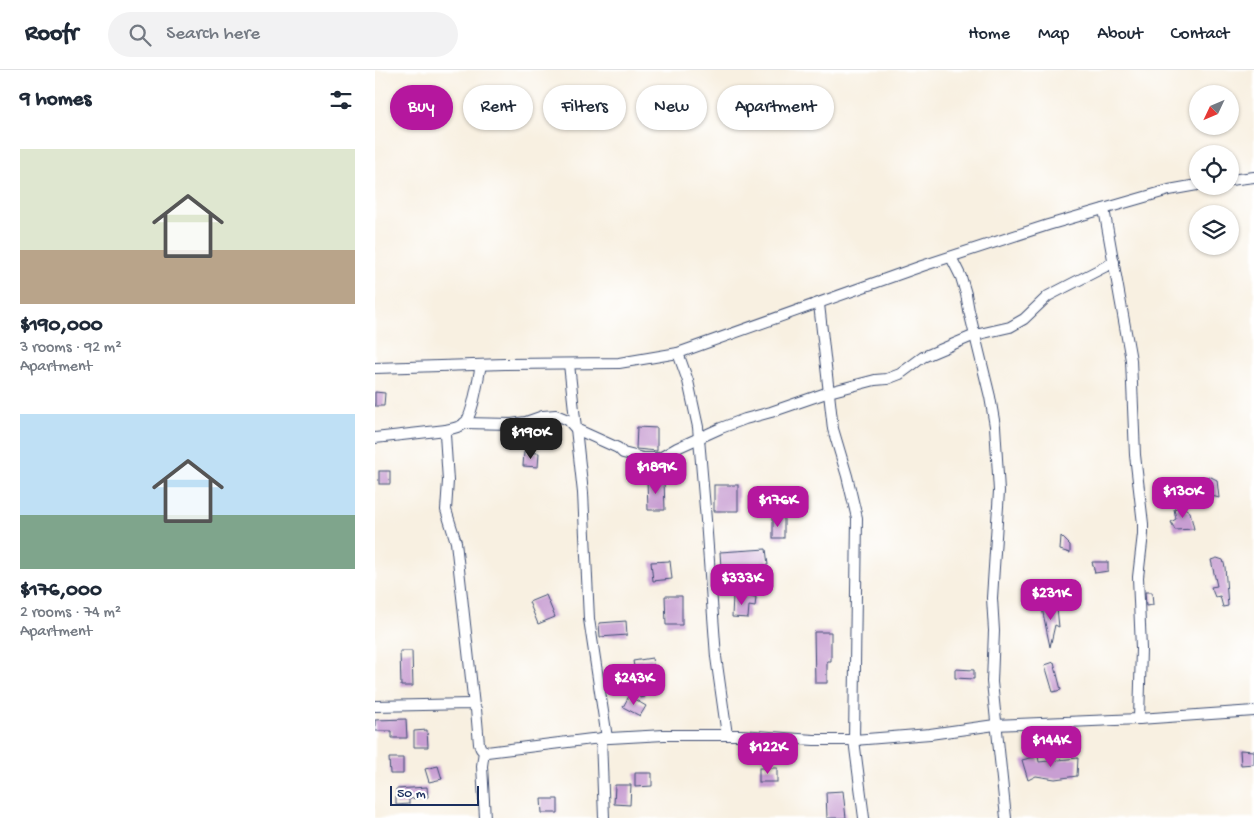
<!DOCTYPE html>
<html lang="en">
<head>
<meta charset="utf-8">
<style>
	:root { --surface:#fff; --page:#f2f2f3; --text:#1f2937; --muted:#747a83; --line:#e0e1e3; --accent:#b5179e }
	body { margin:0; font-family:"Gochi Hand",sans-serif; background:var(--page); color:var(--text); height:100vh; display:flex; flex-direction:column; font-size:19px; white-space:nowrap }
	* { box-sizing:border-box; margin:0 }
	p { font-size:16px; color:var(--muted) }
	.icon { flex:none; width:28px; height:28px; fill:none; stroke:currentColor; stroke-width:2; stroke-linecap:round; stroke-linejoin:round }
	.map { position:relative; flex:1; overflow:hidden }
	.side { display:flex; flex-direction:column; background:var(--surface); width:375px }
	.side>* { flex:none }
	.top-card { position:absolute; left:15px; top:15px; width:475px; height:45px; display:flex; gap:10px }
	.needle { width:32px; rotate:226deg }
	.controls { position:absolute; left:814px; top:15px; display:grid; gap:10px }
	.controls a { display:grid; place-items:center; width:50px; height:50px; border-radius:50%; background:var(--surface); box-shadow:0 1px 4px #0004; font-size:25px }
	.scale { position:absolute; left:15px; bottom:12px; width:89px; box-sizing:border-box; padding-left:5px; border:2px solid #1b2f5e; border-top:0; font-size:14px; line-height:18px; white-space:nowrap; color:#1b2f5e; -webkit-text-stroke:4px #fff; paint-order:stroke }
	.price { position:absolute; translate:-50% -42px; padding:0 11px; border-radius:10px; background:var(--accent); color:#fff; font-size:16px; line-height:32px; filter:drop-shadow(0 1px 2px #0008) }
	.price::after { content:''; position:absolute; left:50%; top:30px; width:15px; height:11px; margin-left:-8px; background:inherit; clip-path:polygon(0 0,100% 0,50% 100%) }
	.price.on { background:#222; color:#fff }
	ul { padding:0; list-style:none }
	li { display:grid; align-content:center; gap:10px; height:265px; padding:0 20px }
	li span { display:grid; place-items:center; height:155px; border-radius:0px; color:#555 }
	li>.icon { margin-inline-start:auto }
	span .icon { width:90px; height:90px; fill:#fffc; stroke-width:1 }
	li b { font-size:21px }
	h2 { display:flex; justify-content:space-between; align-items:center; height:60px; padding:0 20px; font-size:21px }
	.tag { padding:0 18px; border-radius:22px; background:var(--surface); box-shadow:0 1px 4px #0004; font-size:18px; line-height:45px }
	.tag.on { background:var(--accent); color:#fff }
	header { display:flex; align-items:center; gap:30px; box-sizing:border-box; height:70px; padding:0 25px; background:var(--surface); border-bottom:1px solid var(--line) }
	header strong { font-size:24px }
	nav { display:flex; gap:28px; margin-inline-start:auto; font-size:18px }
	.search { width:350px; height:45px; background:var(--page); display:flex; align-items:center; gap:12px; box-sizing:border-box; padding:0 18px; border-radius:28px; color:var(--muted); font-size:19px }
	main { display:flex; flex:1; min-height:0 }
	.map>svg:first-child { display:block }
	.building { fill:#c89ed2 }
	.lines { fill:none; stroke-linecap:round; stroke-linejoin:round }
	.minor-casing { stroke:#3c4c72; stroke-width:12 }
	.minor { stroke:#fff; stroke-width:10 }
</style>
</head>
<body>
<header>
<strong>Roofr</strong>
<div class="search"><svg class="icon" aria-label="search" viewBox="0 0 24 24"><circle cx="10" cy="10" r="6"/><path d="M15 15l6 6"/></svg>Search here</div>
<nav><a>Home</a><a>Map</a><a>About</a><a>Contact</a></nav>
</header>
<main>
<section class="side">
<h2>9 homes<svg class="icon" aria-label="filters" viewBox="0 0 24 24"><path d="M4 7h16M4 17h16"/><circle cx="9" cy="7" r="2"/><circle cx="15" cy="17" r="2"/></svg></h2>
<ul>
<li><span style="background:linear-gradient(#dfe7d0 65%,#b9a48a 0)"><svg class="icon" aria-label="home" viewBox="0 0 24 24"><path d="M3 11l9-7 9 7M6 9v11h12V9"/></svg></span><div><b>$190,000</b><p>3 rooms · 92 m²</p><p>Apartment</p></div></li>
<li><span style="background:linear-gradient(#bfe0f5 65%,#7fa58c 0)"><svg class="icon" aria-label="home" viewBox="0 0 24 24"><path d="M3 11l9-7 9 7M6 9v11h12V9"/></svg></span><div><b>$176,000</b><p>2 rooms · 74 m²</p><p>Apartment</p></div></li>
</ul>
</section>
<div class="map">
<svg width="879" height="748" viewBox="0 0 879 748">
	<rect width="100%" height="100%" fill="#fff"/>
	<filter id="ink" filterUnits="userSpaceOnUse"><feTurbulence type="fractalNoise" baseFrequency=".02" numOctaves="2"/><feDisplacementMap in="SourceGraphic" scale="10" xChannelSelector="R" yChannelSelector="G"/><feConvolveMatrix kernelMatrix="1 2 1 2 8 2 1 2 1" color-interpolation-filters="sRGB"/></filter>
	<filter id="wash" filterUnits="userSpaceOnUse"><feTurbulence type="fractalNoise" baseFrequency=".0096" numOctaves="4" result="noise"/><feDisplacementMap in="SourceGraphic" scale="20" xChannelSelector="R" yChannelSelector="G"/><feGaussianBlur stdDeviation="1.12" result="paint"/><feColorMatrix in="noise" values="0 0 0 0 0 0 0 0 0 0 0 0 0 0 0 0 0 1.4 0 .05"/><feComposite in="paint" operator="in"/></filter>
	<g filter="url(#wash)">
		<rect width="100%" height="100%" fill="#f8f0e1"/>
		<g id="blocks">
			<g class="building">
				<polygon points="0,322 10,323 9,336 0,336"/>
				<polygon points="262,357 282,358 282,381 261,379"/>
				<polygon points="149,382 164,383 163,397 148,396"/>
				<polygon points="259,393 271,395 272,410 260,411"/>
				<rect x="4" y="401" width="11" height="13"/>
				<polygon points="834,406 842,410 844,428 837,426 832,430 827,410"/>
				<polygon points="272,410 289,410 290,440 273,440"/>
				<rect x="339" y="415" width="24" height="26"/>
				<polygon points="807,436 815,442 819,459 800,460 796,452 801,449 799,439"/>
				<rect x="398" y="448" width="11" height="20"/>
				<polygon points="686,466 695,475 695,483 685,480"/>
				<polygon points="391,479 393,495 346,498 345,482"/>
				<polygon points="842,488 848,490 850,497 853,536 848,537 845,526 840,527 836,517 842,516 836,490"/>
				<polygon points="295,491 297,509 278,511 276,492"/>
				<polygon points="717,492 733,492 733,501 720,503"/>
				<polygon points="770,522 777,522 778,535 771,536"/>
				<polygon points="171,525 180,547 163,554 154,532"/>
				<polygon points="358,525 381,527 380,537 374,536 373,548 357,547"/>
				<polygon points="290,526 307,526 307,555 291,555"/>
				<polygon points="676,536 682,538 684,557 680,555 675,577 667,538"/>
				<polygon points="251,551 252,565 225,567 224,553"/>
				<polygon points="439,562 456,562 456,591 452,591 452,613 440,613"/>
				<polygon points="25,581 37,581 38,616 26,616"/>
				<polygon points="277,588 279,602 270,604 270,627 265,628 258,591"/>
				<polygon points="679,592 686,620 678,622 670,595"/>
				<polygon points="580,599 599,600 599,609 580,608"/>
				<polygon points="254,626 271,636 265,646 248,637"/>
				<polygon points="31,649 32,668 17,668 17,661 0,661 0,650"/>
				<polygon points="52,660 53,677 39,677 39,661"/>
				<polygon points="865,680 879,681 879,694 866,695"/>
				<polygon points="663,686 664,692 703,688 702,706 680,709 661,706 653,710 647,690"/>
				<polygon points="14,688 28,688 28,704 15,704"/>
				<polygon points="63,696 67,709 54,712 50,699"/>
				<rect x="384" y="698" width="18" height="14"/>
				<polygon points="260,703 277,703 277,716 260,717"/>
				<polygon points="240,715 256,715 255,735 239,734"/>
				<polygon points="52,717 53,727 34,729 34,734 21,735 21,719"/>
				<polygon points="468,721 471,748 452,748 451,722"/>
				<polygon points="166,729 183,729 183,743 167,743"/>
			</g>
		</g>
	</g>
	<g filter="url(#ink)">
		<use href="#blocks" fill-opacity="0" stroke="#3c4c72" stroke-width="1"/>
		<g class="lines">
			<defs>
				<g id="minor">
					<polyline points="855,110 879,107"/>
					<polyline points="729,139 756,290 760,385 768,454 768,464 763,507 766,579 764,649"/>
					<polyline points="576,187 586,207 591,224 594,241 615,327 620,356 624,421 617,528 619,561 617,612 631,748"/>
					<polyline points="444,234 458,359 472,406 482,448 479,670 489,748"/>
					<polyline points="303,283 313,311 323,357 331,450 341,587 352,665"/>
					<polyline points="194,294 208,423 214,549 232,668"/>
					<polyline points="0,298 130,294 244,293 303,283 547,196 673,155 794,120 822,115"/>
					<polyline points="89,353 137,354 151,352 168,346 181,345 193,350 201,359 243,378 248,383 268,388 285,388 302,378 346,358 370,349 396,342 454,322 500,310 512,309 525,304 548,287 600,265 635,257 649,249 673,226 739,192"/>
					<polyline points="0,368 71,360"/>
					<polyline points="0,636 95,634 99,636 101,639 104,674 106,679 112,682 217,669 289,665 365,665 439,670 479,670 555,664 620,655 764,649 879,641"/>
					<path d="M99,636L81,472L71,440L73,411L70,364L71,360C77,358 85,358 90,353C98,345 103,308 106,295"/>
					<polyline points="226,668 229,748"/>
					<polyline points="109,681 107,696 110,748"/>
				</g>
			</defs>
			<use href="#minor" class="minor-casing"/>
			<use href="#minor" class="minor"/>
		</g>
	</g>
</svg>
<div class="controls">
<a><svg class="needle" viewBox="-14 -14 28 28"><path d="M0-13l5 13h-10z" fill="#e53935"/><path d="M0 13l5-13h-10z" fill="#747a83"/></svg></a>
<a><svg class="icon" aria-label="locate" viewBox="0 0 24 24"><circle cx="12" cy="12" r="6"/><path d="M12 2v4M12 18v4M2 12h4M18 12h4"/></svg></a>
<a><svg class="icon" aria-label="layers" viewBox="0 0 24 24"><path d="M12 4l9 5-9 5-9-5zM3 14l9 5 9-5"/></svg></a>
</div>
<div class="scale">50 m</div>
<b class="price on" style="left:156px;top:390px">$190K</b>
<b class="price" style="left:281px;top:425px">$189K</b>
<b class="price" style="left:808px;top:449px">$130K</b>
<b class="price" style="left:403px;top:458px">$176K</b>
<b class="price" style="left:367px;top:536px">$333K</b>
<b class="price" style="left:676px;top:551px">$231K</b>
<b class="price" style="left:259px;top:636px">$243K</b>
<b class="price" style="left:676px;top:698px">$144K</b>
<b class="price" style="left:393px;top:705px">$122K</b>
<div class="top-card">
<a class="tag on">Buy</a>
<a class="tag">Rent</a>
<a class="tag">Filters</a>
<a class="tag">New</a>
<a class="tag">Apartment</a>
</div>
</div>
</main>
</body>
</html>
